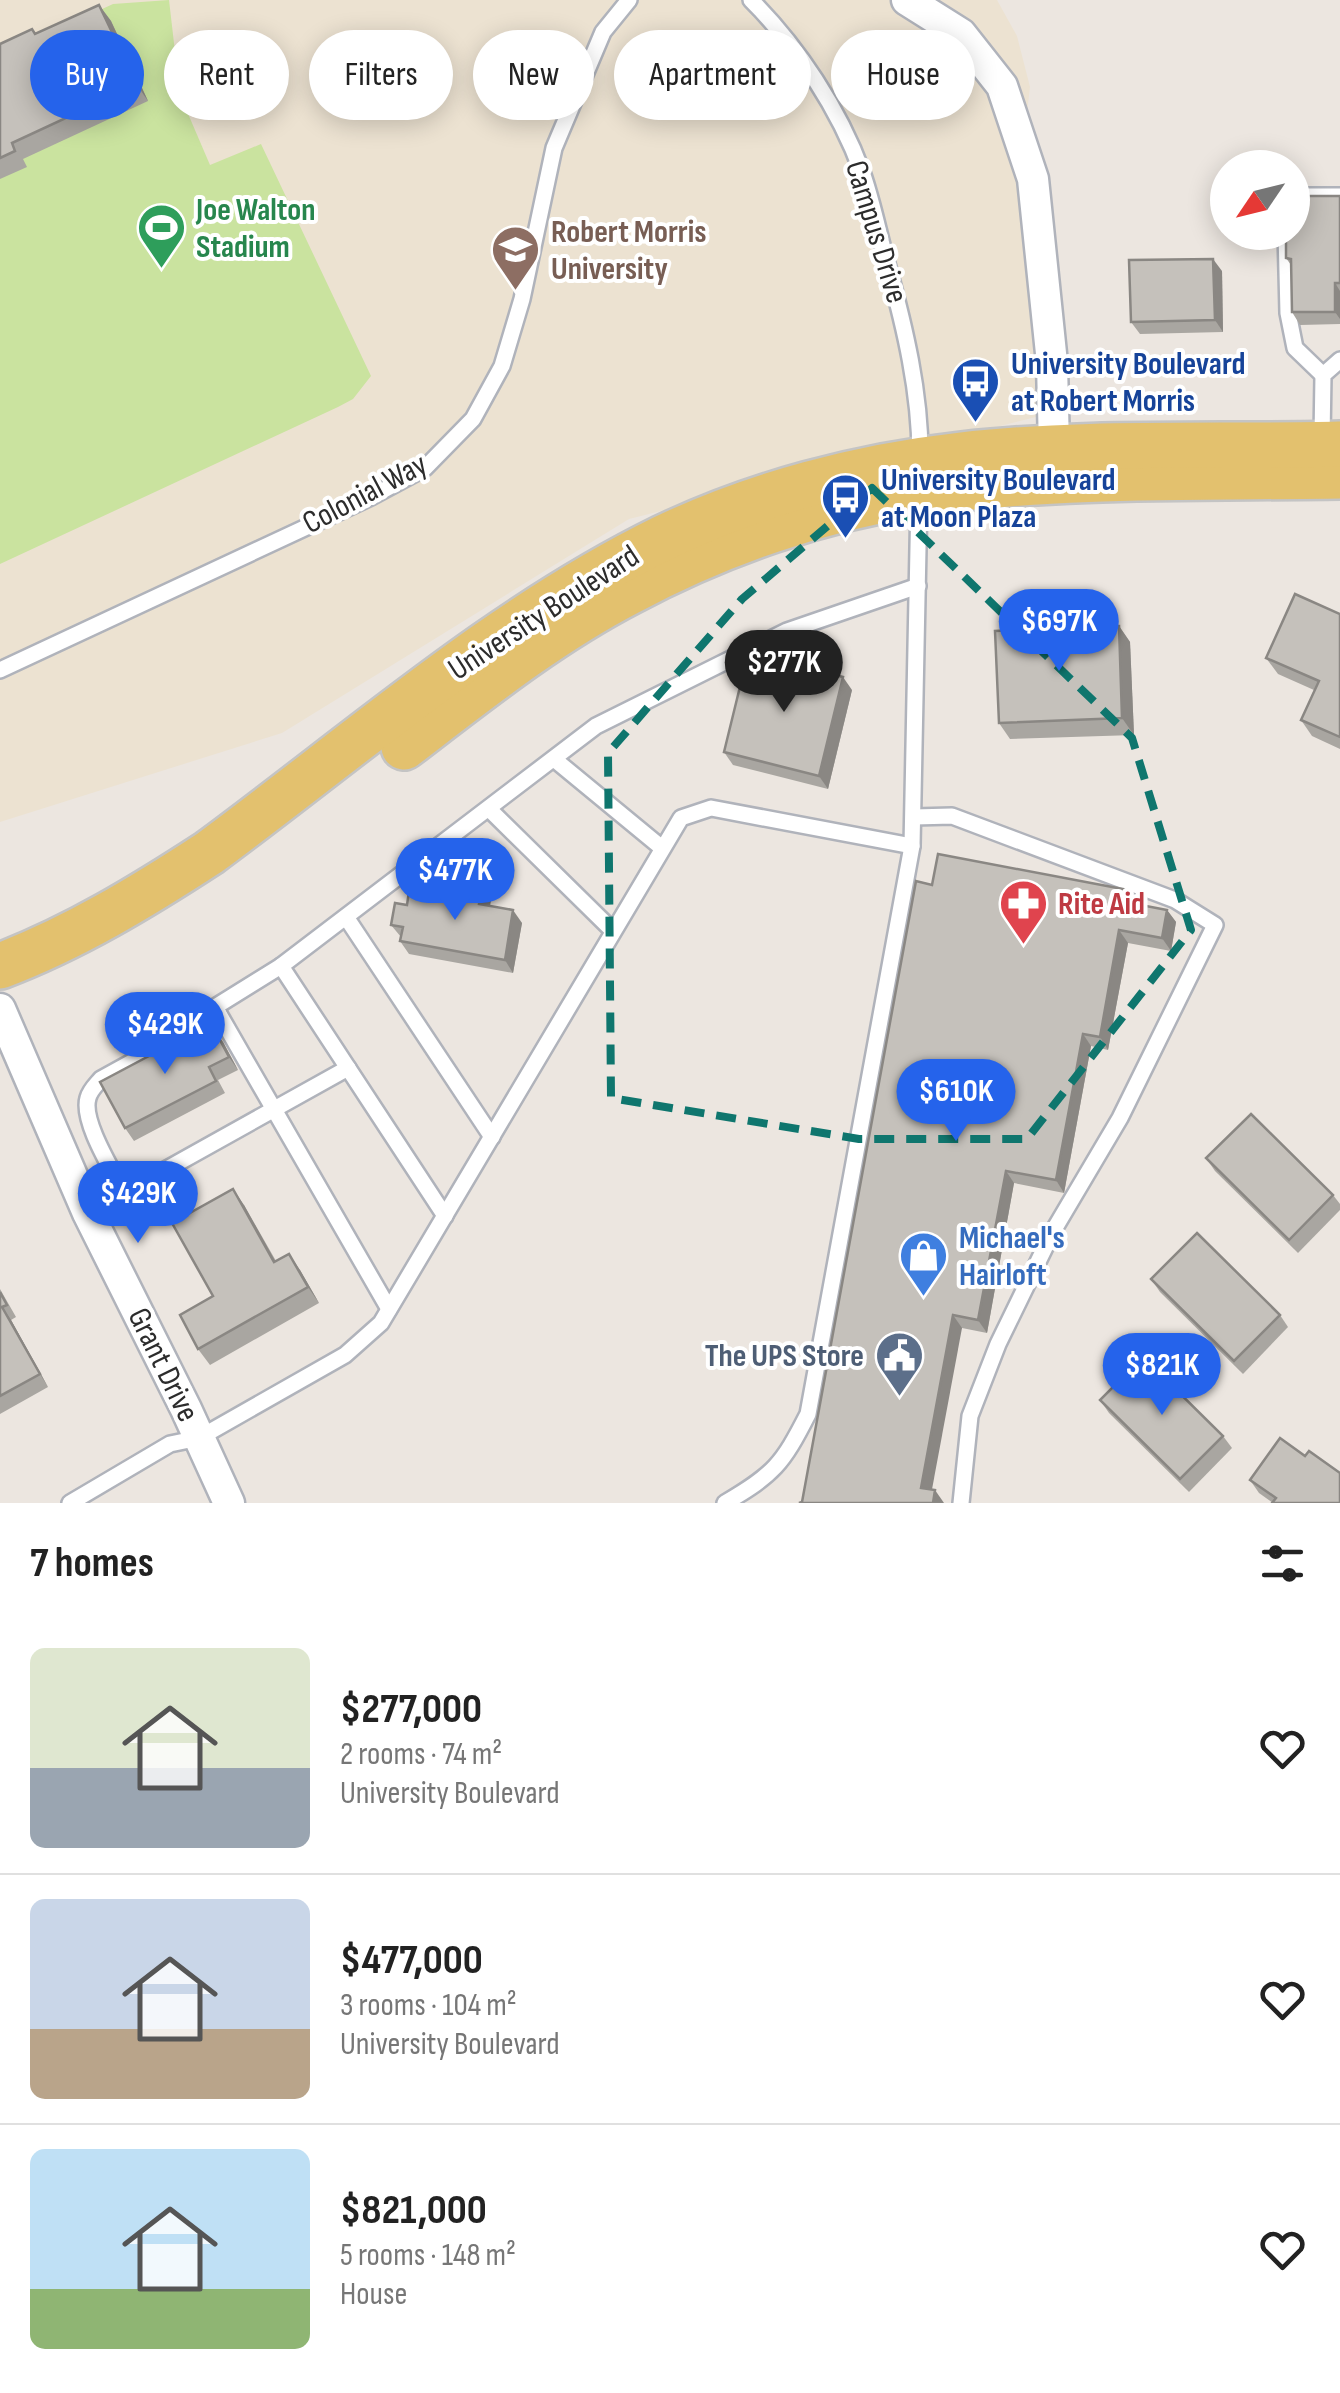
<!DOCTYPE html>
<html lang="en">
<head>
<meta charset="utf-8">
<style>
	:root { --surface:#fff; --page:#f6f6f6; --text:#222; --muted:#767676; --line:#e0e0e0; --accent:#2563eb }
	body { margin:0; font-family:"Sofia Sans Condensed",sans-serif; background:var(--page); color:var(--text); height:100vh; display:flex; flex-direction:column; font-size:38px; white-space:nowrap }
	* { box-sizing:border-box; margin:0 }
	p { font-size:32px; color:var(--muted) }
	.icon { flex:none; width:55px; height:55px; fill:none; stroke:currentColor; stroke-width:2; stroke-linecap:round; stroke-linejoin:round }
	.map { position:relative; height:1503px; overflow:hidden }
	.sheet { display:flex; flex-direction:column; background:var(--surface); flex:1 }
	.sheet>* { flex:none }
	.guide { position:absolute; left:30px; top:30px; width:1280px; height:90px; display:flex; gap:20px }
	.needle { width:65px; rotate:235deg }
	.fabs { position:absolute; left:1210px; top:150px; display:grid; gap:20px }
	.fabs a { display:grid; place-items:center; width:100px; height:100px; border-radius:50%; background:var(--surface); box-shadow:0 5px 25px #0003; font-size:50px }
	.price { position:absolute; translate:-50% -85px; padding:0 22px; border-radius:35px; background:var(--accent); color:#fff; font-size:32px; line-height:65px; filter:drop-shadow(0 2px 5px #0008) }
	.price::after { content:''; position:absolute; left:50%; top:60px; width:30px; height:22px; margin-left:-15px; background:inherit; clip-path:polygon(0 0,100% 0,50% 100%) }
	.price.current { background:#222; color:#fff }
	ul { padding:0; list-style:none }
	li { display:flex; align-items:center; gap:30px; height:250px; padding:0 30px }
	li+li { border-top:2px solid var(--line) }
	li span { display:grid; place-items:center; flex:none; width:280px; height:200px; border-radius:15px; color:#555 }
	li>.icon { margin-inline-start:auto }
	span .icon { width:120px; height:120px; fill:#fffc; stroke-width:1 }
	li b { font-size:42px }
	h2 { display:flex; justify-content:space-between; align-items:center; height:120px; padding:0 30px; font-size:42px }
	.chip { padding:0 35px; border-radius:45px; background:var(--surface); box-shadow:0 5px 25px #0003; font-size:35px; line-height:90px }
	.chip.current { background:var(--accent); color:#fff }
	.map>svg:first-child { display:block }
	.education { fill:#ece2d1 }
	.pitch { fill:#cae39f }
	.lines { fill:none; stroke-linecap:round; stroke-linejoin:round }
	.lane-casing { stroke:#b0b3bb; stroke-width:20 }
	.street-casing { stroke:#b0b3bb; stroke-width:35 }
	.primary-casing { stroke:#c4c4c4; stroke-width:50 }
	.lane { stroke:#fff; stroke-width:15 }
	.street { stroke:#fff; stroke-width:30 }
	.primary { stroke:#e3c16e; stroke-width:45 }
	.wall { fill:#a9a6a1 }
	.shaded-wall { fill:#8a8783 }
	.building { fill:#c5c1bb; stroke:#8a8783; stroke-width:2.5 }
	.marked { fill:none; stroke:#0f766e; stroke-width:8; stroke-dasharray:20 12; stroke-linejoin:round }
	.labels { text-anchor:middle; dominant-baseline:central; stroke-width:8; stroke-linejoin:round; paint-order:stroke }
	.leisure-label { font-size:32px; font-weight:bold; fill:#27864d; stroke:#fff; text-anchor:start }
	.education-label { font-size:32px; font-weight:bold; fill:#785e54; stroke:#fff; text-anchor:start }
	.street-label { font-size:32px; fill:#2c2c2c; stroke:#fff }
	.transit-label { font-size:32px; font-weight:bold; fill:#164399; stroke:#fff; text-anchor:start }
	.health-label { font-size:32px; font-weight:bold; fill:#be3a42; stroke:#fff; text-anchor:start }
	.shop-label { font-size:32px; font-weight:bold; fill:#366cbe; stroke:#fff; text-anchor:start }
	.service-label { font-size:32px; font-weight:bold; fill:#4e5e75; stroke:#fff; text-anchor:end }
</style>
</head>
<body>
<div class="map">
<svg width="1340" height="1503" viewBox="0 0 1340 1503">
	<rect width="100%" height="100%" fill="#ece6e0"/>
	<polygon class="education" points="0,0 997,0 1017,36 1030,87 1020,172 1044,415 629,519 282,733 0,822"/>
	<polygon class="pitch" points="169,0 180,95 210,165 261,144 371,376 353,399 338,407 0,564 0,56 113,4"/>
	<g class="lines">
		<defs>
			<g id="lane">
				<path d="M751,0C798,47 839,109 862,172C873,203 879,236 888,267C905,328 920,392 920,455"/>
				<polyline points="1292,196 1340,196"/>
				<polyline points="1286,232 1288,313 1295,348 1323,375"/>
				<polyline points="1322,438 1323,375 1340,360"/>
				<polyline points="0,670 371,497 425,468 473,419 502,366 522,299 554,148 603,32 629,0"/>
				<polyline points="554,759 662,848"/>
				<polyline points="489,809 613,931"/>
				<polyline points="914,817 952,816 1175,900 1215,925 1120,1118 1052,1233 998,1344 970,1416 961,1503"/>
				<polyline points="346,917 492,1137"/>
				<polyline points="281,966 215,1007 389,1309"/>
				<path d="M124,1193C113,1171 81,1121 88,1098C90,1090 96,1085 101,1079L219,1014"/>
				<polyline points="88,1213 348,1068"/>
				<polyline points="445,1216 281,966 596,726 787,631 918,586"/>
				<polyline points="70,1503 170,1444 199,1438 345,1355 381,1323 681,818 711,808 912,846"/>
				<path d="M725,1503C774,1474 782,1465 808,1414L912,846L919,498"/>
			</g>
			<g id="street">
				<polyline points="907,0 961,34 1002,86 1033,179 1052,363 1054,449"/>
				<polyline points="0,1009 88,1213 186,1409 229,1503"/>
			</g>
			<g id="primary">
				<path d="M404,747C476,692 548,634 629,592C719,544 821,508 923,493C1060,474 1201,478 1340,476"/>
				<path d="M0,966C74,938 143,896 209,853C357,744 498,619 663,538C754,494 861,466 961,455C1083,441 1217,447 1340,444"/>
			</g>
		</defs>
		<use href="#lane" class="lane-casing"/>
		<use href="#street" class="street-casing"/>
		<use href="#primary" class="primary-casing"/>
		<use href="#lane" class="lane"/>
		<use href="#street" class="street"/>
		<use href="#primary" class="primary"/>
	</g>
	<g class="wall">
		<polygon points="99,5 111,21 148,101 23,159 27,167 0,179 0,44 32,29 36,34"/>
		<polygon points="1340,196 1340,324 1300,325 1292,312 1291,265 1286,258"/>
		<polygon points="1222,271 1223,332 1140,334 1131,322"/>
		<polygon points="1340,614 1340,749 1312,736 1301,720 1314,690 1278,674 1266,658"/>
		<polygon points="1119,626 1130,642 1134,735 1010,739 999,723"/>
		<polygon points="852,690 828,789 733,765 724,752"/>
		<polygon points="932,885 1128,890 1137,902 1136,904 1167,910 1176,922 1171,951 1128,943 1108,1050 1091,1046 1064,1193 1014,1183 987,1333 962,1328 802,1502"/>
		<polygon points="492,894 490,906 522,923 513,973 409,954 400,941 401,937 391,925 407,905 460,901"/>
		<polygon points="200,1029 204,1035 223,1042 238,1070 218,1080 225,1093 134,1141 125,1128"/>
		<polygon points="1206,1158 1333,1195 1340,1204 1340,1210 1298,1253 1215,1171"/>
		<polygon points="244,1205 276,1261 300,1270 319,1303 210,1365 198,1349 213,1296"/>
		<polygon points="1151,1279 1280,1315 1288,1327 1243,1374 1160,1292"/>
		<polygon points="0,1289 16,1317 11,1320 48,1387 0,1414"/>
		<polygon points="1100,1400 1223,1436 1232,1448 1189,1492 1109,1413"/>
		<polygon points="1305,1456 1273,1503 1259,1493 1250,1480"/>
	</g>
	<g class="shaded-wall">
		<polygon points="99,5 111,21 148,101 137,85"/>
		<polygon points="1213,259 1222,271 1223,332 1215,320"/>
		<polygon points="1335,283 1340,291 1340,319 1335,312"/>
		<polygon points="1119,626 1130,642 1134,735 1122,718"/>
		<polygon points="843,677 852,690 828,789 819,776"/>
		<polygon points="483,882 492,894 488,916 479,904"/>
		<polygon points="1128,890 1137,902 1134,915 1125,902"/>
		<polygon points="513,910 522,923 513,973 505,960"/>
		<polygon points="1167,910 1176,922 1171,951 1162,938"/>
		<polygon points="1119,930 1128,943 1108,1050 1100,1037"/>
		<polygon points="214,1029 223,1042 238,1070 229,1057"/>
		<polygon points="1083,1034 1091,1046 1064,1193 1056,1180"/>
		<polygon points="1006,1171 1014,1183 987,1333 978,1320"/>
		<polygon points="233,1189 244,1205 285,1279 274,1262"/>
		<polygon points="289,1254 300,1270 319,1303 308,1287"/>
		<polygon points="2,1307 11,1320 48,1387 40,1374"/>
		<polygon points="953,1315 962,1328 930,1500 921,1488"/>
		<polygon points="935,1490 944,1503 933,1503"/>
	</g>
	<g class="building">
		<polygon points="99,5 137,85 12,143 15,151 0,158 0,44 32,29 35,34"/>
		<polygon points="1292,196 1340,196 1340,283 1335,283 1335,312 1292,312 1291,259 1286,258 1286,235 1291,235 1291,232 1292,232"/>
		<polygon points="1213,259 1215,320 1131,322 1129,260"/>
		<polygon points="1295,594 1340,614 1340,737 1301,720 1319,681 1266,658"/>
		<polygon points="1119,626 1122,718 999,723 995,631"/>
		<polygon points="748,654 843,677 819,776 724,752"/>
		<polygon points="938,854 1128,890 1125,902 1167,910 1162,938 1119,930 1100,1037 1083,1034 1056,1180 1006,1171 978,1320 953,1315 921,1488 935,1490 933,1503 799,1503 802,1502 916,881 932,885"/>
		<polygon points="464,878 483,882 479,904 513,910 505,960 400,941 403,927 391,925 395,903 407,905 409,891 460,901"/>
		<polygon points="200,1029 203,1035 214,1029 229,1057 209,1067 216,1081 125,1128 100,1082"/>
		<polygon points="1251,1114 1333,1195 1289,1240 1206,1158"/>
		<polygon points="233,1189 274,1262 289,1254 308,1287 198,1349 180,1315 213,1296 172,1223"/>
		<polygon points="1197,1233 1280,1315 1234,1361 1151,1279"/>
		<polygon points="0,1292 7,1305 2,1307 40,1374 0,1396"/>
		<polygon points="1143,1357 1223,1436 1180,1479 1100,1400"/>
		<polygon points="1280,1438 1305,1456 1309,1451 1340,1473 1340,1503 1272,1503 1276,1498 1250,1480"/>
	</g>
	<path class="marked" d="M872,488L1132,738L1191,930L1027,1139H859L611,1098L608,753L742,599Z"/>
	<defs>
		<symbol id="stadium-pin" viewBox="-11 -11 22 30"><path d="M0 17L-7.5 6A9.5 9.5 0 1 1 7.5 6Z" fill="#2e9e5b" stroke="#fff"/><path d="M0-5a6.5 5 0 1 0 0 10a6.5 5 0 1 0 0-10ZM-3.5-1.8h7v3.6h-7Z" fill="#fff"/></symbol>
		<symbol id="university-pin" viewBox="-11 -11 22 30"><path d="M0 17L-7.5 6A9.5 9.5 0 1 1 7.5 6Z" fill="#8d6e63" stroke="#fff"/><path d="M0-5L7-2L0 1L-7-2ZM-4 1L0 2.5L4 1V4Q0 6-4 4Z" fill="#fff"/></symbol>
		<symbol id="bus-pin" viewBox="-11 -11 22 30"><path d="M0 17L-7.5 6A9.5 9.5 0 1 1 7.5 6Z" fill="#1a4fb4" stroke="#fff"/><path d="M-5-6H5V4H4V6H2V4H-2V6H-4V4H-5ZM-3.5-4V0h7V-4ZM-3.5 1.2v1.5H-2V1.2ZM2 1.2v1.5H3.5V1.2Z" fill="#fff"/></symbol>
		<symbol id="pharmacy-pin" viewBox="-11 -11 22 30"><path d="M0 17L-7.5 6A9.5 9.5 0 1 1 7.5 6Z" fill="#e0444e" stroke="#fff"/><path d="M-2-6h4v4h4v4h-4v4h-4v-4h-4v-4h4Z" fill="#fff"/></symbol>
		<symbol id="shop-pin" viewBox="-11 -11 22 30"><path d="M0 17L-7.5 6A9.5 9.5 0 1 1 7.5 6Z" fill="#3f7fe0" stroke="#fff"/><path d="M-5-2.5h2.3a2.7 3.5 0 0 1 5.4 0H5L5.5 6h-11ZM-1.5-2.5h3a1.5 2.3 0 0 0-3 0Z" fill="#fff"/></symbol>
		<symbol id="civic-pin" viewBox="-11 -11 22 30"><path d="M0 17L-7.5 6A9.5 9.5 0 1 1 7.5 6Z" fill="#5c6f8a" stroke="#fff"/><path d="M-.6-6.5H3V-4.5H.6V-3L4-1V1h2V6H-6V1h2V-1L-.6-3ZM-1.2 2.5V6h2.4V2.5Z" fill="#fff"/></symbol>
	</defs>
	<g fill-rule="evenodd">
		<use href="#stadium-pin" x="134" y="200" width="55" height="75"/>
		<use href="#university-pin" x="488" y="222" width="55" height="75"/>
		<use href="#bus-pin" x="948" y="354" width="55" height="75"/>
		<use href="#bus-pin" x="818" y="470" width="55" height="75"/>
		<use href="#pharmacy-pin" x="996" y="876" width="55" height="75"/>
		<use href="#shop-pin" x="896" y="1228" width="55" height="75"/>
		<use href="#civic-pin" x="872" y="1328" width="55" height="75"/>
	</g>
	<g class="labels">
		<g class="leisure-label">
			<text x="196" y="210">Joe Walton<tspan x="196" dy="37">Stadium</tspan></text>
		</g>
		<g class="education-label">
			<text x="551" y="232">Robert Morris<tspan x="551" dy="37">University</tspan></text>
		</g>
		<g class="street-label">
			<text transform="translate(876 232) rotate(73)">Campus Drive</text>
			<text transform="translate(365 494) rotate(-28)">Colonial Way</text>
			<text transform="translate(544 613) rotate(-33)">University Boulevard</text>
			<text transform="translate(163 1365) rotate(64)">Grant Drive</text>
		</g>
		<g class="transit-label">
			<text x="1011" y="364">University Boulevard<tspan x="1011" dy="37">at Robert Morris</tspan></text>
			<text x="881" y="480">University Boulevard<tspan x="881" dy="37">at Moon Plaza</tspan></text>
		</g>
		<g class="health-label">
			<text x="1058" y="904">Rite Aid</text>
		</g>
		<g class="shop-label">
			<text x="959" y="1238">Michael's<tspan x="959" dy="37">Hairloft</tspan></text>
		</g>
		<g class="service-label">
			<text x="864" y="1356">The UPS Store</text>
		</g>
	</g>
</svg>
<div class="fabs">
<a><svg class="needle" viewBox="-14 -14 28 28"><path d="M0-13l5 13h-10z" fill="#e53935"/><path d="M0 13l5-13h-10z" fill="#767676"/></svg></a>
</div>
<b class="price" style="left:1059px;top:674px">$697K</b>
<b class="price current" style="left:784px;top:715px">$277K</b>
<b class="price" style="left:455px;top:923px">$477K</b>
<b class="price" style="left:165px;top:1077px">$429K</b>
<b class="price" style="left:956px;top:1144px">$610K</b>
<b class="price" style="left:138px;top:1246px">$429K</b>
<b class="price" style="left:1162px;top:1418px">$821K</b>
<div class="guide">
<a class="chip current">Buy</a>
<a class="chip">Rent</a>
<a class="chip">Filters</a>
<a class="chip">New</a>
<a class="chip">Apartment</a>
<a class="chip">House</a>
</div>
</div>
<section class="sheet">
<h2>7 homes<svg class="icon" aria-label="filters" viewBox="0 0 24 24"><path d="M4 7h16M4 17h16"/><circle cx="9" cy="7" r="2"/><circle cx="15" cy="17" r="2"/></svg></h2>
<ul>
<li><span style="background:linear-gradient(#dfe7d0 60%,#9aa5b1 0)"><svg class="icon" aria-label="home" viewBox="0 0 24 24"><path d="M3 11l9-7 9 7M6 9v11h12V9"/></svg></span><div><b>$277,000</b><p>2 rooms · 74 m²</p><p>University Boulevard</p></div><svg class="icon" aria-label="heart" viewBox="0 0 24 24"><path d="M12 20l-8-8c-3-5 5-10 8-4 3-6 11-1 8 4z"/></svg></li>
<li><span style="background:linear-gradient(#c9d6e8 65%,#b9a48a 0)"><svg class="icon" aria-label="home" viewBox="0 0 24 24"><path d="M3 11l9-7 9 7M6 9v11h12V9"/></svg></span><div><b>$477,000</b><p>3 rooms · 104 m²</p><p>University Boulevard</p></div><svg class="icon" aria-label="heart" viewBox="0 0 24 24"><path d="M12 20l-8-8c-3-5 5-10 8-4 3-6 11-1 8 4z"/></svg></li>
<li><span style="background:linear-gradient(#bfe0f5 70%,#8fb573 0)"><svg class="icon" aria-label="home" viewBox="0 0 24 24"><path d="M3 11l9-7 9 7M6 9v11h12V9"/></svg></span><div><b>$821,000</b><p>5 rooms · 148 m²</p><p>House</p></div><svg class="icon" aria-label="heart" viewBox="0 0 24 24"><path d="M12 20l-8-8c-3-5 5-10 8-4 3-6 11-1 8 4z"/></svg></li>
</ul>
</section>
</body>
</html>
